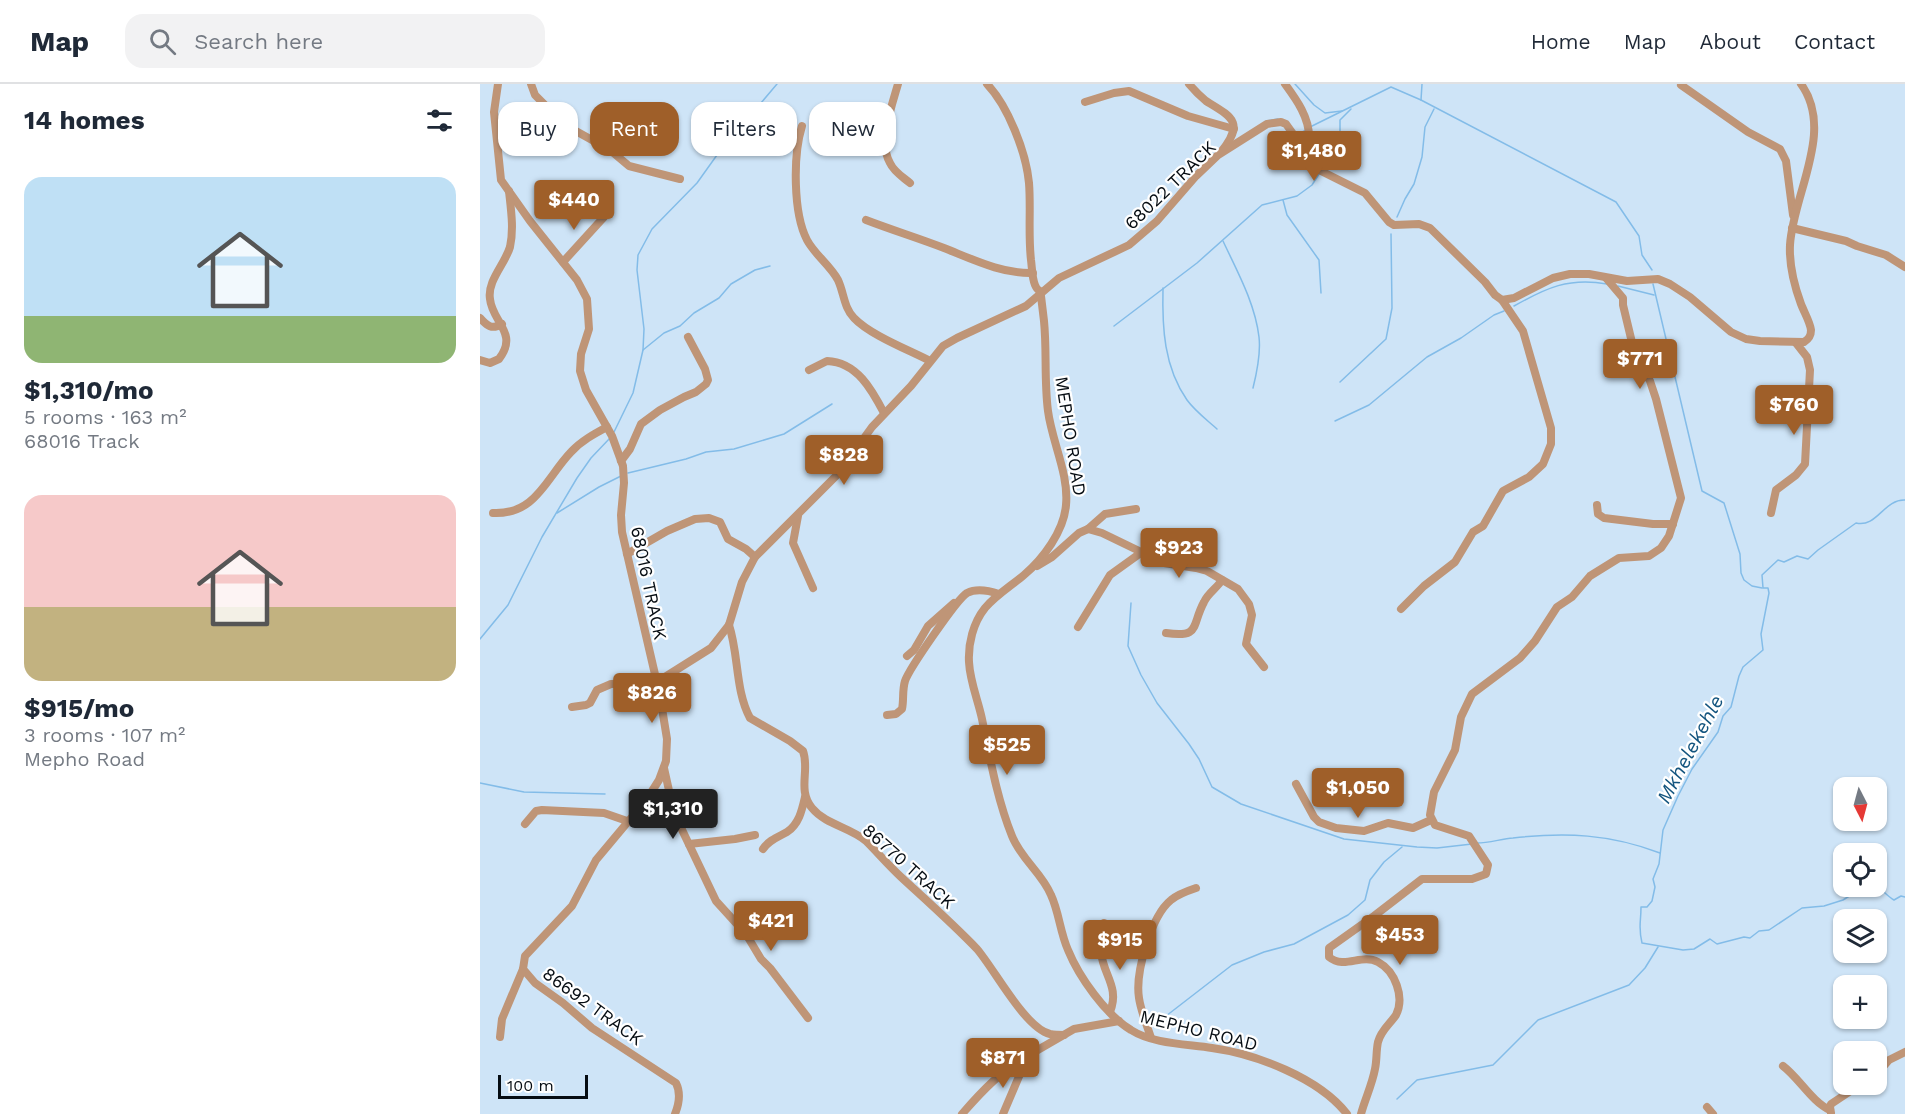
<!DOCTYPE html>
<html lang="en">
<head>
<meta charset="utf-8">
<style>
	:root { --surface:#fff; --page:#f2f2f3; --text:#1f2937; --muted:#747a83; --line:#e0e1e3; --accent:#9f5f29 }
	body { margin:0; font-family:"Work Sans",sans-serif; background:var(--page); color:var(--text); height:100vh; display:flex; flex-direction:column; font-size:22px; white-space:nowrap }
	* { box-sizing:border-box; margin:0 }
	p { font-size:20px; color:var(--muted) }
	.icon { flex:none; width:33px; height:33px; fill:none; stroke:currentColor; stroke-width:2; stroke-linecap:round; stroke-linejoin:round }
	.map { position:relative; flex:1; overflow:hidden }
	.panel { display:flex; flex-direction:column; background:var(--surface); width:480px }
	.panel>* { flex:none }
	.guide { position:absolute; left:18px; top:18px; width:570px; height:54px; display:flex; gap:12px }
	.needle { width:39px; rotate:174deg }
	.buttons { position:absolute; left:1353px; top:693px; display:grid; gap:12px }
	.buttons a { display:grid; place-items:center; width:54px; height:54px; border-radius:12px; background:var(--surface); box-shadow:0 2px 4px #0004; font-size:30px }
	.scale { position:absolute; left:18px; bottom:15px; width:90px; box-sizing:border-box; padding-left:6px; border:3px solid #060d13; border-top:0; font-size:16px; line-height:21px; white-space:nowrap; color:#060d13; -webkit-text-stroke:4px #fff; paint-order:stroke }
	.price { position:absolute; translate:-50% -51px; padding:0 14px; border-radius:6px; background:var(--accent); color:#fff; font-size:20px; line-height:39px; filter:drop-shadow(0 2px 3px #0008) }
	.price::after { content:''; position:absolute; left:50%; top:36px; width:18px; height:14px; margin-left:-9px; background:inherit; clip-path:polygon(0 0,100% 0,50% 100%) }
	.price.on { background:#222; color:#fff }
	ul { padding:0; list-style:none }
	li { display:grid; align-content:center; gap:12px; height:318px; padding:0 24px }
	li span { display:grid; place-items:center; height:186px; border-radius:18px; color:#555 }
	li>.icon { margin-inline-start:auto }
	span .icon { width:108px; height:108px; fill:#fffc; stroke-width:1 }
	li b { font-size:26px }
	h2 { display:flex; justify-content:space-between; align-items:center; height:72px; padding:0 24px; font-size:26px }
	.tag { padding:0 21px; border-radius:18px; background:var(--surface); box-shadow:0 2px 4px #0004; font-size:21px; line-height:54px }
	.tag.on { background:var(--accent); color:#fff }
	header { display:flex; align-items:center; gap:36px; box-sizing:border-box; height:84px; padding:0 30px; background:var(--surface); border-bottom:2px solid var(--line) }
	header strong { font-size:28px }
	nav { display:flex; gap:33px; margin-inline-start:auto; font-size:21px }
	.search { width:420px; height:54px; background:var(--page); display:flex; align-items:center; gap:15px; box-sizing:border-box; padding:0 21px; border-radius:18px; color:var(--muted); font-size:22px }
	main { display:flex; flex:1; min-height:0 }
	.map>svg:first-child { display:block }
	.lines { fill:none; stroke-linecap:round; stroke-linejoin:round }
	.stream { stroke:#83bce8; stroke-width:1.5 }
	.minor { stroke:#bf9577; stroke-width:8 }
	.labels { text-anchor:middle; dominant-baseline:central; stroke-width:4.5; stroke-linejoin:round; paint-order:stroke }
	.street-label { font-size:18px; fill:#060d13; stroke:#fff }
	.water-label { font-size:20px; font-style:italic; fill:#14557f; stroke:#fff }
</style>
</head>
<body>
<header>
<strong>Map</strong>
<div class="search"><svg class="icon" aria-label="search" viewBox="0 0 24 24"><circle cx="10" cy="10" r="6"/><path d="M15 15l6 6"/></svg>Search here</div>
<nav><a>Home</a><a>Map</a><a>About</a><a>Contact</a></nav>
</header>
<main>
<section class="panel">
<h2>14 homes<svg class="icon" aria-label="filters" viewBox="0 0 24 24"><path d="M4 7h16M4 17h16"/><circle cx="9" cy="7" r="2"/><circle cx="15" cy="17" r="2"/></svg></h2>
<ul>
<li><span style="background:linear-gradient(#bfe0f5 75%,#8fb573 0)"><svg class="icon" aria-label="home" viewBox="0 0 24 24"><path d="M3 11l9-7 9 7M6 9v11h12V9"/></svg></span><div><b>$1,310/mo</b><p>5 rooms · 163 m²</p><p>68016 Track</p></div></li>
<li><span style="background:linear-gradient(#f6c9c9 60%,#c2b280 0)"><svg class="icon" aria-label="home" viewBox="0 0 24 24"><path d="M3 11l9-7 9 7M6 9v11h12V9"/></svg></span><div><b>$915/mo</b><p>3 rooms · 107 m²</p><p>Mepho Road</p></div></li>
</ul>
</section>
<div class="map">
<svg width="1425" height="1030" viewBox="0 0 1425 1030">
	<rect width="100%" height="100%" fill="#cee4f7"/>
	<g class="lines">
		<g class="stream">
			<polyline points="815,0 834,21 845,29 862,27"/>
			<polyline points="942,0 941,16 1136,118 1159,152 1162,171 1172,186"/>
			<polyline points="786,37 798,35"/>
			<polyline points="830,43 911,3 941,16"/>
			<polyline points="817,51 826,46"/>
			<polyline points="845,83 860,64 860,36 871,25"/>
			<polyline points="803,116 807,131 839,176 841,209"/>
			<polyline points="917,133 925,115 934,100 942,73 945,43 954,25"/>
			<path d="M743,157C757,187 775,219 779,253C781,270 777,288 773,304"/>
			<polyline points="1173,200 1222,407 1244,419 1260,470 1261,489 1264,496 1272,502 1282,504"/>
			<polyline points="1138,202 1174,211"/>
			<path d="M683,204C682,244 684,283 707,316C715,327 727,336 737,345"/>
			<path d="M1034,222C1066,204 1089,193 1127,200"/>
			<polyline points="634,242 717,179 782,121 817,112 832,101 839,90"/>
			<polyline points="163,266 184,249 200,242 214,229 239,214 251,200 275,186 290,182"/>
			<polyline points="860,298 906,255 912,224 911,150"/>
			<polyline points="855,337 889,321 947,273 981,254 1014,231 1024,227"/>
			<polyline points="134,348 153,309 163,266 164,245 157,186 158,171 172,145 217,99 237,71 297,0"/>
			<polyline points="148,389 206,375 226,368 254,365 304,350 352,320"/>
			<polyline points="77,429 119,403 141,392"/>
			<polyline points="651,519 648,562 661,591 677,619 709,660 719,675 732,703 761,720 864,755 937,763 957,764 992,760"/>
			<polyline points="0,555 28,521 62,453 97,394 111,374 130,354"/>
			<polyline points="0,699 44,708 125,710"/>
			<path d="M997,759C1009,759 1021,755 1033,754C1086,748 1130,750 1180,769"/>
			<path d="M1385,802L1363,816L1344,822L1322,824L1289,846L1279,847L1270,854L1264,853L1237,860L1230,855L1214,865L1203,866L1162,859C1158,843 1161,839 1161,823H1167L1172,817L1175,803L1173,795L1179,780L1183,746L1198,712L1212,685L1238,648L1243,632L1251,623L1259,592L1263,583L1283,566L1281,550L1289,509L1288,504H1283L1282,491L1298,476L1304,478L1317,472L1328,475L1338,466L1376,439C1397,444 1404,415 1425,416"/>
			<path d="M1396,802C1403,806 1407,812 1414,816L1421,812L1425,813"/>
			<polyline points="686,932 752,881 784,868 814,860 868,831 885,816 890,796 904,778 922,763"/>
			<polyline points="917,1015 937,996 1013,981 1058,936 1149,901 1165,884 1178,863"/>
		</g>
		<g class="minor">
			<path d="M18,0L14,28L21,96L50,137L97,196L107,215L109,245L101,270L100,287L106,306L132,352L143,382L144,399L141,431L142,448L180,612L187,655L186,677L179,696L167,715L116,776L92,822L45,872L43,885L55,899L83,919L112,944L196,999C201,1009 199,1020 195,1030"/>
			<polyline points="51,0 55,11 85,41 130,66 149,82 200,95"/>
			<path d="M418,0C412,21 398,59 410,79C414,88 423,93 430,99"/>
			<path d="M507,0C528,22 546,68 549,99C551,124 548,150 551,176C552,183 552,194 555,201C559,210 559,202 561,212C562,220 563,229 564,237C567,267 564,297 568,327C572,358 589,390 586,421C584,447 563,475 544,491C531,502 516,511 505,524C493,539 488,560 489,578C490,598 498,616 502,635C510,674 517,715 532,752C541,775 562,789 571,811C579,828 580,848 588,866C599,893 626,931 651,946C673,960 706,960 732,964C776,970 839,994 867,1030"/>
			<path d="M709,0C714,6 720,12 726,17C752,33 765,38 741,68"/>
			<path d="M805,0C816,15 830,34 829,55C829,61 827,64 828,70"/>
			<polyline points="1201,1 1268,48 1300,65 1306,77 1313,131"/>
			<polyline points="605,18 634,9 649,7 708,32 754,45"/>
			<path d="M322,42C313,71 313,129 327,156C335,171 350,181 358,196C364,209 364,224 374,234C390,251 429,266 450,277"/>
			<path d="M386,136C412,146 438,154 464,164C492,175 522,190 553,189"/>
			<polyline points="1312,144 1366,157 1377,162 1406,171 1425,183"/>
			<polyline points="83,178 124,133"/>
			<path d="M0,234C7,242 12,246 22,240"/>
			<path d="M0,276L10,279L19,275C39,249 12,238 10,215C7,197 25,180 30,163C34,145 31,126 29,107"/>
			<path d="M329,286L347,277C377,278 392,306 404,329"/>
			<polyline points="141,377 150,365 161,340 180,326 204,313 216,308 226,300 228,296 225,285 208,253"/>
			<polyline points="1117,421 1118,430 1124,434 1173,440 1193,440"/>
			<path d="M13,429C56,431 66,394 91,368C101,357 114,350 127,343"/>
			<polyline points="1291,429 1296,406 1316,391 1325,380 1330,286 1327,273 1316,259"/>
			<polyline points="318,432 313,459 333,504"/>
			<polyline points="608,445 625,430 656,425"/>
			<polyline points="147,470 187,447 215,435 229,434 240,438 248,455 266,465 275,473"/>
			<polyline points="557,482 572,473 599,449 608,445 622,449 684,479 716,484 727,487 758,505 769,520 772,531 766,560 784,583"/>
			<polyline points="921,525 944,502 975,478 993,448 1003,442 1023,407 1049,393 1063,380 1071,360 1071,344 1043,247 1022,216"/>
			<path d="M249,541C259,571 255,606 270,634L310,657L323,667C330,686 317,706 332,724C346,741 370,743 386,757C398,769 409,782 421,793C447,817 473,840 497,865C515,886 545,944 570,950C575,951 580,951 584,951"/>
			<polyline points="598,543 630,491 662,468"/>
			<path d="M686,549C721,554 711,542 724,518C728,509 737,504 742,496"/>
			<polyline points="427,572 434,566 448,542 474,519"/>
			<path d="M92,623L106,621L110,619L117,606L131,600L177,598L231,564L249,541L262,498L275,473L358,390L392,343L431,302L463,262L477,254L546,222L579,194L649,161L677,137L716,92L738,71L787,40L801,38L806,40L839,86L885,109L909,138L914,141L939,140L950,144L1005,198L1015,211L1022,216L1034,214L1073,194L1090,190H1109L1147,197L1178,195L1190,200L1210,213L1251,248L1266,255L1280,257L1324,258C1329,255 1331,252 1331,246C1330,238 1324,228 1321,220C1314,201 1309,182 1310,161C1313,110 1355,47 1321,0"/>
			<path d="M407,631L416,630L422,625C424,616 422,607 425,597C429,585 477,515 487,509C497,504 510,507 519,510"/>
			<polyline points="184,684 194,729 236,817 266,850 281,875 290,884 328,934"/>
			<polyline points="816,700 834,733 839,738 856,744 884,747 908,739 933,744 951,736"/>
			<polyline points="45,740 56,727 62,726 124,729 150,738"/>
			<polyline points="209,760 255,755 275,751"/>
			<path d="M283,765C289,756 298,753 307,748C319,740 322,726 325,713"/>
			<path d="M624,839C623,848 620,858 621,868C623,891 640,903 630,928"/>
			<polyline points="20,953 22,935 43,885"/>
			<path d="M671,954C667,941 661,928 659,914C655,889 671,832 691,816C698,810 707,807 716,804"/>
			<path d="M1303,982C1319,994 1332,1018 1350,1026"/>
			<polyline points="1396,991 1409,976 1425,968"/>
			<polyline points="1227,1023 1233,1030"/>
			<polyline points="1351,1029 1350,1023 1351,1020 1381,1000"/>
			<path d="M482,1030C502,1007 523,985 550,970"/>
			<polyline points="523,1030 543,983 556,967 594,945 639,937"/>
			<path d="M881,1030C885,1015 892,1001 895,985C897,976 896,967 898,958C901,946 910,940 916,931C925,913 915,887 898,878C881,869 865,886 849,873V864L894,832L942,795H992L1006,790L1008,781L989,752L955,741L950,731L954,708L975,666L981,633L992,610L1040,574L1055,557L1077,523L1092,513L1110,492L1139,474L1169,472L1181,464L1189,452L1201,414L1176,315L1170,297L1155,271L1143,221V214L1126,194"/>
		</g>
	</g>
	<g class="labels">
		<g class="street-label">
			<text transform="translate(690 101) rotate(-44)">68022 TRACK</text>
			<text transform="translate(591 352) rotate(81)">MEPHO ROAD</text>
			<text transform="translate(169 499) rotate(78)">68016 TRACK</text>
			<text transform="translate(429 782) rotate(42)">86770 TRACK</text>
			<text transform="translate(113 922) rotate(36)">86692 TRACK</text>
			<text transform="translate(719 946) rotate(14)">MEPHO ROAD</text>
		</g>
		<g class="water-label">
			<text transform="translate(1210 665) rotate(-62)">Mkhelekehle</text>
		</g>
	</g>
</svg>
<div class="buttons">
<a><svg class="needle" viewBox="-14 -14 28 28"><path d="M0-13l5 13h-10z" fill="#e53935"/><path d="M0 13l5-13h-10z" fill="#747a83"/></svg></a>
<a><svg class="icon" aria-label="locate" viewBox="0 0 24 24"><circle cx="12" cy="12" r="6"/><path d="M12 2v4M12 18v4M2 12h4M18 12h4"/></svg></a>
<a><svg class="icon" aria-label="layers" viewBox="0 0 24 24"><path d="M12 4l9 5-9 5-9-5zM3 14l9 5 9-5"/></svg></a>
<a>+</a>
<a>−</a>
</div>
<div class="scale">100 m</div>
<b class="price" style="left:834px;top:98px">$1,480</b>
<b class="price" style="left:94px;top:147px">$440</b>
<b class="price" style="left:1160px;top:306px">$771</b>
<b class="price" style="left:1314px;top:352px">$760</b>
<b class="price" style="left:364px;top:402px">$828</b>
<b class="price" style="left:699px;top:495px">$923</b>
<b class="price" style="left:172px;top:640px">$826</b>
<b class="price" style="left:527px;top:692px">$525</b>
<b class="price" style="left:878px;top:735px">$1,050</b>
<b class="price on" style="left:193px;top:756px">$1,310</b>
<b class="price" style="left:291px;top:868px">$421</b>
<b class="price" style="left:920px;top:882px">$453</b>
<b class="price" style="left:640px;top:887px">$915</b>
<b class="price" style="left:523px;top:1005px">$871</b>
<div class="guide">
<a class="tag">Buy</a>
<a class="tag on">Rent</a>
<a class="tag">Filters</a>
<a class="tag">New</a>
</div>
</div>
</main>
</body>
</html>
